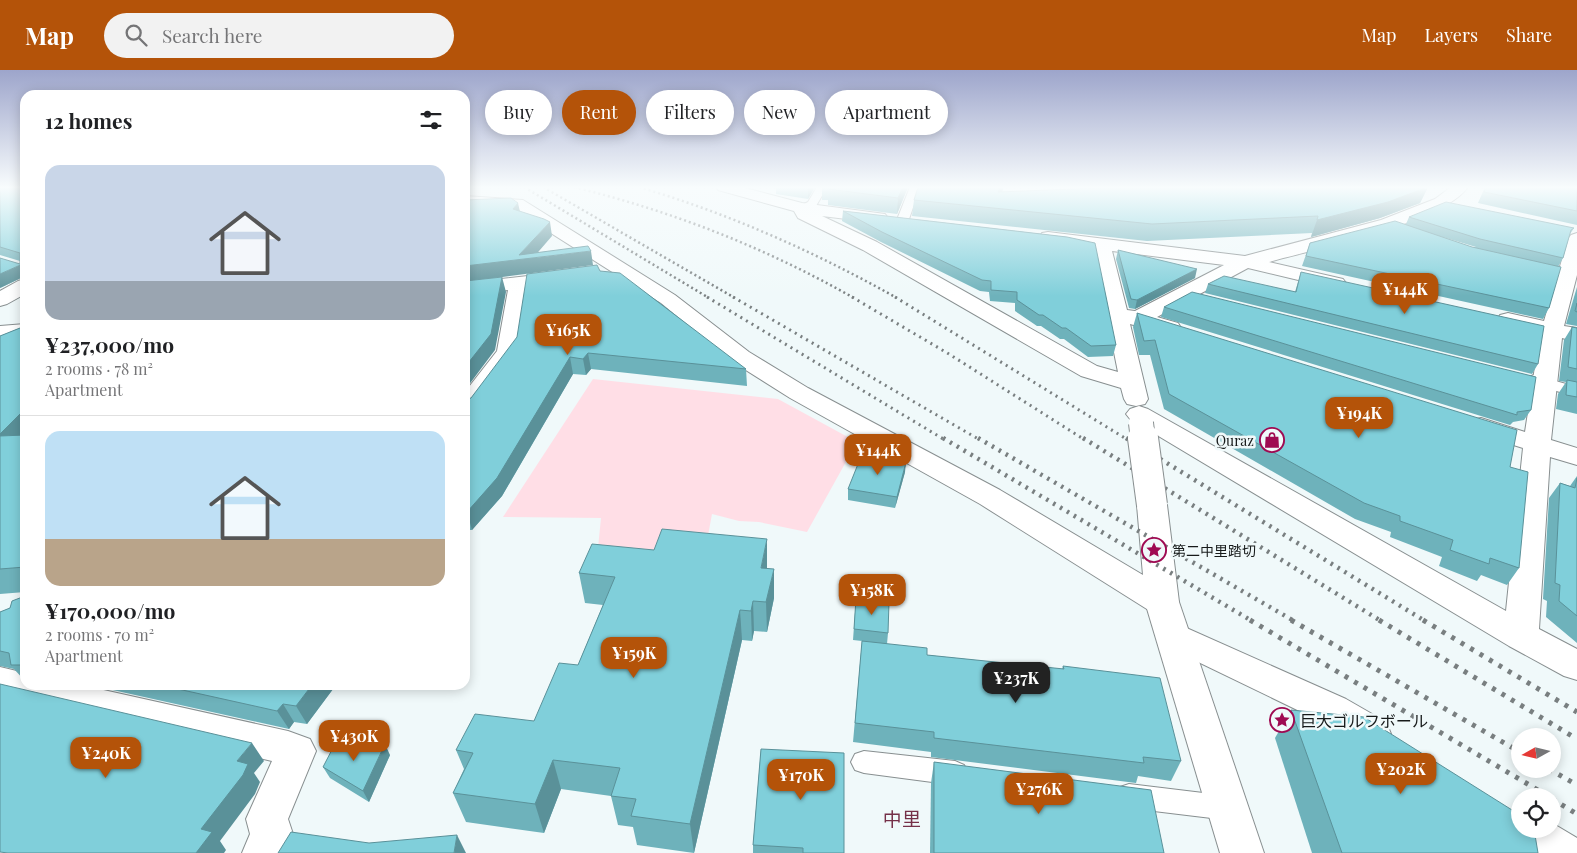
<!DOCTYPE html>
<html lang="en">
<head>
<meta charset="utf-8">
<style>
	:root { --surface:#fff; --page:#f2f2f2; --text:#202124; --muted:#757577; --line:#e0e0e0; --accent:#b45309 }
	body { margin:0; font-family:"Playfair Display","Noto Sans JP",serif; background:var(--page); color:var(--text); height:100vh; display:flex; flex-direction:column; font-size:19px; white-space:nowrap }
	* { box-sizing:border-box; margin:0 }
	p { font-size:16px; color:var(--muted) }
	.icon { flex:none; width:28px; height:28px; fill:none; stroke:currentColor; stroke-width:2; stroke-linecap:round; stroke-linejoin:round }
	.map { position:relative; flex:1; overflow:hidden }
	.side { position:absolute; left:20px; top:20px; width:450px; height:600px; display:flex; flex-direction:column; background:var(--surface); border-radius:15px; box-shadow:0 2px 12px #0003 }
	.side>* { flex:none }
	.hud { position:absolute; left:485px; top:20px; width:475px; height:45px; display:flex; gap:10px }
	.needle { width:32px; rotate:262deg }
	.buttons { position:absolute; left:1511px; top:658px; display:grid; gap:10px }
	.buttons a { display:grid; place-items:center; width:50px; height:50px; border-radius:50%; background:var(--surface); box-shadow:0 2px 12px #0003; font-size:25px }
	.price { position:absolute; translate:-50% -42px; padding:0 11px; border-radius:10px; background:var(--accent); color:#fff; font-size:16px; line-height:32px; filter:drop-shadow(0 1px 2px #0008) }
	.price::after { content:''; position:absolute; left:50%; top:30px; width:15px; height:11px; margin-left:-8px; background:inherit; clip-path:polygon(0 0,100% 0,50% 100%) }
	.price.on { background:#222; color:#fff }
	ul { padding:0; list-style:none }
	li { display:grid; align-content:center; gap:10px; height:265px; padding:0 25px }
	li+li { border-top:1px solid var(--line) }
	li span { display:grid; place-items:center; height:155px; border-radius:15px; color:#555 }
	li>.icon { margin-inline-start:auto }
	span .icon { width:90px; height:90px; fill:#fffc; stroke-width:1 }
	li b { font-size:21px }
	h2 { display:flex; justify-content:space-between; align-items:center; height:60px; padding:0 25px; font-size:21px }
	.pill { padding:0 18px; border-radius:22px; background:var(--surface); box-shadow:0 2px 12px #0003; font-size:18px; line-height:45px }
	.pill.on { background:var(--accent); color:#fff }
	header { display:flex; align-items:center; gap:30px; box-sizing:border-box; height:70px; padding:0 25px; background:var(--accent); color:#fff }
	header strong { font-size:24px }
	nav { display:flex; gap:28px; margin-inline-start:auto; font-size:18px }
	.search { width:350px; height:45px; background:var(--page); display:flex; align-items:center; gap:12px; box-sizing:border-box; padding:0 18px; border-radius:28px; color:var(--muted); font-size:19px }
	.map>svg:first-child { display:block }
	.green { fill:#ffdee6 }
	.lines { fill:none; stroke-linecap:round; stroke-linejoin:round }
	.service-casing { stroke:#888f90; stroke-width:2 }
	.minor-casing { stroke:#888f90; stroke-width:2 }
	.tertiary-casing { stroke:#888f90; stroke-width:2 }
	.service { fill:#fff; fill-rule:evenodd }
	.minor { fill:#fff; fill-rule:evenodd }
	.tertiary { fill:#fff; fill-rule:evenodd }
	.rail-far3 { stroke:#797f80; stroke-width:2.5; stroke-dasharray:2 3; stroke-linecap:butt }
	.rail-far2 { stroke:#797f80; stroke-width:3; stroke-dasharray:2 4.5; stroke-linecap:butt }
	.rail-far1 { stroke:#797f80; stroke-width:4.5; stroke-dasharray:2.5 5.5; stroke-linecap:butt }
	.rail { stroke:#797f80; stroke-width:5; stroke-dasharray:4 7; stroke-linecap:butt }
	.minor-bridge-far1-casing { stroke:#888f90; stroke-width:26; stroke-linecap:butt }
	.minor-bridge-casing { stroke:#888f90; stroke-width:32; stroke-linecap:butt }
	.minor-bridge-far1 { stroke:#fff; stroke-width:24 }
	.minor-bridge { stroke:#fff; stroke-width:30 }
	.wall { fill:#6eb2bb; fill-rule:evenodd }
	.shaded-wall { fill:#5a9199 }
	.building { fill:#80cfda; stroke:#5a9199 }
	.labels { text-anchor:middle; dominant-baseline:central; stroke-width:5; stroke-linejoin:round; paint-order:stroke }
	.poi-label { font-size:14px; fill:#171a1a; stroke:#f0f9fa; text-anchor:end }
	.near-poi-label { font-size:16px; fill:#171a1a; stroke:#f0f9fa; text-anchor:start }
	.near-quarter-label { font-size:19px; fill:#753048; stroke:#f0f9fa }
</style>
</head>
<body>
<header>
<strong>Map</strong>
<div class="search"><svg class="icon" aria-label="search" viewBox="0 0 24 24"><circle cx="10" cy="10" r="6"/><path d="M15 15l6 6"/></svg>Search here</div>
<nav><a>Map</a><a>Layers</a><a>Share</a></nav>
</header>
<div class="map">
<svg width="1577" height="783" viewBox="0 0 1577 783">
	<rect width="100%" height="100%" fill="#f0f9fa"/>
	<polygon class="green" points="593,309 778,329 857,372 807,462 759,452 739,451 712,444 704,487 597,488 601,448 503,447"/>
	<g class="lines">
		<defs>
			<g id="service">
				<polygon points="817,117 827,117 816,136 801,141 797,140 796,138 808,132"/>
				<polygon points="910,117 920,117 908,152 902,155 898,154 896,152"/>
				<polygon points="1534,305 1577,317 1577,327 1529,313 1526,310 1529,307"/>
				<polygon points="864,681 955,691 964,695 968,703 964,711 955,715 864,703 855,700 851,692 855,684"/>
				<polygon points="1129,714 1228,726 1237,729 1241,738 1237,747 1228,750 1129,738 1120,735 1116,726 1120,717"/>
			</g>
			<g id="minor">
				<path d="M716,117H741L802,133L885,144L888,148L885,152L879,153L822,146L877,172L1097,296L1118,302L1093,178L1042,171L1039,167L1042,163L1048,162L1245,186L1381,150L1435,129L1451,117H1468C1443,153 1314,179 1269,192L1343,209L1346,213L1343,217L1336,219L1248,198L1157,247L1178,253L1181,258L1178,263L1170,265L1130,254L1148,329L1145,334L1136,336L1127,334L1124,329L1121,318L1081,306L863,180L798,148L794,141L718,120ZM1112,181L1224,195L1135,241L1127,240Z"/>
				<polygon points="465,126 523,130 675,225 749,282 808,318 1000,420 1143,505 1137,435 1142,428 1152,425 1162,428 1167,435 1179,532 1174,541 1162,544 1150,541 980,434 790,328 733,292 661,233 513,139 465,136"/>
				<polygon points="1577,163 1577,205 1564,256 1577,258 1577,272 1562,268 1551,370 1577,378 1577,395 1550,387 1539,559 1577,579 1577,610 1564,606 1509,576 1130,349 1126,344 1130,339 1139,336 1148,339 1506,541 1523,378 1472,362 1468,356 1472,350 1481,348 1525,362 1540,264 1500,255 1497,250 1500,245 1508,243 1544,251 1568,169 1571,165"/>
				<polygon points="563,202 570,204 573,208 570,212 528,218 519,282 474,344 465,347 465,322 497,281 508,220 465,225 465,213"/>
				<polygon points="25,254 25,268 0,270 0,256"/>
				<polygon points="1173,552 1346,629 1386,652 1391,664 1386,676 1372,681 1358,676 1320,651 1161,574 1156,565 1161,556"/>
				<polygon points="0,597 25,603 25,615 81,615 288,661 310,669 316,681 288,749 293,764 286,783 242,783 250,764 246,749 272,691 0,627"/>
				<polygon points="1520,740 1520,759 1552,759 1552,753 1577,768 1577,783 1524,783 1509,773 1503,759 1509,745"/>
			</g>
			<g id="tertiary">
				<polygon points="25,209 25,224 7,234 0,236 0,221 18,211"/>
				<polygon points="1162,520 1174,523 1179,532 1264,783 1220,783 1145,532 1150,523"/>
			</g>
		</defs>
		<use href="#service" class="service-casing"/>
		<use href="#minor" class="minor-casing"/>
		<use href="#tertiary" class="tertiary-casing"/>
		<use href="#service" class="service"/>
		<use href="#minor" class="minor"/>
		<use href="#tertiary" class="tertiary"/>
		<g class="rail-far3">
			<polyline points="524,117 709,228"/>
			<polyline points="543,117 735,228"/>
			<path d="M574,117C674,142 764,177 854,228"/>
			<path d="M639,117C730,144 815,182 897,228"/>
		</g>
		<g class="rail-far2">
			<polyline points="707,227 945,370"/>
			<polyline points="733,227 980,370"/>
			<polyline points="852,227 949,284 1085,370"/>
			<polyline points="895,227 1128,370"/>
		</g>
		<g class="rail-far1">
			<polyline points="943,368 1252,551"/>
			<polyline points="978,368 1294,551"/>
			<polyline points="1083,368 1381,551"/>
			<polyline points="1126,368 1425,551"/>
		</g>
		<g class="rail">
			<polyline points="1250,550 1548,726"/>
			<polyline points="1291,550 1520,682"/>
			<polyline points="1379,550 1577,669"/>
			<polyline points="1423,550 1577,642"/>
			<polyline points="1549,699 1577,715"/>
			<polyline points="1552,729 1577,744"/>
		</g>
		<defs>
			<polyline id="minor-bridge-far1" points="1141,353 1143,370"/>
			<polyline id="minor-bridge" points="1143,368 1152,435"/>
		</defs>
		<use href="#minor-bridge-far1" class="minor-bridge-far1-casing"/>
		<use href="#minor-bridge" class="minor-bridge-casing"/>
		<use href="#minor-bridge-far1" class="minor-bridge-far1"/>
		<use href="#minor-bridge" class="minor-bridge"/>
	</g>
	<g class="wall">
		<polygon points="0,117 25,117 25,206 0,218 20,194 20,191 0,185"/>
		<polygon points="776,117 815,117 808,129 776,124"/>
		<polygon points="822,117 908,117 897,144 828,135 828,130 822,130"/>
		<polygon points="1117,117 1428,117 1420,133 1380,148 1311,167 1312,163 1147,171 912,146 914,130 1002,122 1117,118"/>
		<polygon points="1485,117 1577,117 1577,155 1478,133"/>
		<polygon points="843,141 1067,167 1116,275 1113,286 1088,287 1064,269 1060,269 1041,256 1037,256 1015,241 1015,233 990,231 989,222 980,221 881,172 842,151"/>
		<path d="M1409,147L1574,158L1570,164L1563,188L1558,197L1549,238L1543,249L1302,196L1310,173L1406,154ZM1436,165L1476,177H1472Z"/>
		<polygon points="1118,180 1195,208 1135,239 1129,238 1116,189"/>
		<polygon points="600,201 746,299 747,316 591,299 586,305 573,304 502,426 472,460 468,460 465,465 465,330 471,328"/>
		<polygon points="1301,202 1538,294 1532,304 1205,223 1208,214 1295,222"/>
		<polygon points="1577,217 1577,256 1566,254"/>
		<polygon points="1164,237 1531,340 1524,350 1513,352 1510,355 1161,247"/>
		<polygon points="1137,243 1510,397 1519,498 1507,515 1481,505 1477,511 1439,496 1442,487 1390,467 1391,462 1355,449 1164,339 1150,285 1139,285 1133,257"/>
		<polygon points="25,256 25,522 0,524 0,266"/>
		<polygon points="1572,257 1577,258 1577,344 1556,339 1558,324 1566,312 1559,311 1564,270"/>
		<polygon points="905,402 895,438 848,430 848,419"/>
		<polygon points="1577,406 1577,573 1546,547 1547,531 1543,529 1549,428 1560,413 1570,416"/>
		<polygon points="767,498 774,528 767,562 754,561 752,571 742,570 694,783 637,775 633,757 618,755 611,726 561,719 544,763 466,752 453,723 464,699 456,680 534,651 578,595 603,535 585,533 579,503"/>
		<polygon points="25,526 25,611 14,599 0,596 0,542 10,538"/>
		<polygon points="856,528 888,563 887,574 927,585 1062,599 1063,596 1181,691 1171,711 1138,706 1136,713 931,687 931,682 853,672 862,571 853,570"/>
		<polygon points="90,615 336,615 307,654 294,652 289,659"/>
		<polygon points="1291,640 1538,783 1312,783 1275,668"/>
		<polygon points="761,679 844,783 753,783 753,775"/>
		<polygon points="390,685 369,732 330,708 323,697"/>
		<polygon points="934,692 1164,783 930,783 931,713"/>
	</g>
	<g class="shaded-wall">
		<polygon points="808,117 815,117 808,129"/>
		<polygon points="903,117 908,117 897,144 898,128"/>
		<polygon points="1000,117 1004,117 996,138 998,122"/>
		<polygon points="1428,117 1420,133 1380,148 1311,167 1317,150"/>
		<polygon points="518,133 521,146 513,139"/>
		<polygon points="550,152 552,166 533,188 591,181 593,195 465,212 465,196 519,185"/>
		<polygon points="25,193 25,206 0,218 0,204"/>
		<polygon points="1197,199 1195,208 1135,239 1137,230"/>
		<polygon points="502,207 506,222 495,280 465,320 465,297"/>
		<polygon points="588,283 591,299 586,305 583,289"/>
		<polygon points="570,287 573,304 502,426 472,460 467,442"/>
		<polygon points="25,339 25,376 0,369 0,364"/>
		<polygon points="906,392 905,402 895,438 897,427"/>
		<polygon points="465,449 468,460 465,465"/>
		<polygon points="767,469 767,498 761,498"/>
		<polygon points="774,499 774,528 767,562 766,532"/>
		<polygon points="753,531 754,561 752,571 751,541"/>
		<polygon points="740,540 742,570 694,783 690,754"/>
		<polygon points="312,615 336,615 307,654 296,636"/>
		<polygon points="283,634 294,652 289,659 277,641"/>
		<polygon points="252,673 264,691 254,703 260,712 255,724 220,771 226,780 224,783 196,783 201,759 237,691"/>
		<polygon points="385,674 390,685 369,732 363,721"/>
		<polygon points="553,690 561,719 544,763 535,734"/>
		<polygon points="457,765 466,783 454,783"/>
	</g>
	<g class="building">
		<polygon points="0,117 25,117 25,193 0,204 0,188 20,194 20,183 0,177"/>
		<polygon points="829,117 903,117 898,128 828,119"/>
		<polygon points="918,117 1000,117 998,122 1124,117 1123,117 1428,117 1388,132 1317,150 1318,146 1152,154 914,130"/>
		<polygon points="1486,117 1577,117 1577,141 1484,122"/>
		<polygon points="511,128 518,133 513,139 544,149 550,152 519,185 588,176 591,181 465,196 465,130"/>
		<polygon points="1446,132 1574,158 1571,160 1563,188 1480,169 1409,147"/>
		<polygon points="843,141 1067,167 1095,173 1116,275 1091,276 1066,258 1062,258 1043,245 1039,245 1017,230 1017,222 991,220 991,211 982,210 882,162"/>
		<polygon points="1395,151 1472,177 1561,197 1549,238 1306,186 1310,173"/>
		<polygon points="1118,180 1197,199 1137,230 1131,229"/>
		<polygon points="597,195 600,201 620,203 746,299 588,283 583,289 570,287 497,408 467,442 465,442 465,330 471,328 517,267 527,204"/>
		<polygon points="1301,202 1544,256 1538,294 1208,214 1224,206 1296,222"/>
		<polygon points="502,207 491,264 465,297 465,211"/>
		<polygon points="1192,222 1536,307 1531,340 1517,342 1517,345 1164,237"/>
		<polygon points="1577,233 1577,242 1575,241"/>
		<polygon points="1137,243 1517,360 1510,397 1528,402 1519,498 1490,488 1489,494 1450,480 1453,470 1400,451 1400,446 1364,433 1169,324 1155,270 1144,271"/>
		<polygon points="25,256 25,339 0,364 0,266"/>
		<polygon points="1572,257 1577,258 1577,299 1568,297"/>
		<polygon points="1567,310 1577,312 1577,327 1566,325"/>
		<polygon points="25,365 25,497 0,499 0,366"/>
		<polygon points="862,384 906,392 897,427 848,419"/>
		<polygon points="1577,408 1577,546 1559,531 1560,515 1555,513 1560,413 1575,418"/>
		<polygon points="662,459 767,469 761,498 774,499 766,532 753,531 751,541 740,540 690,754 631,746 636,729 611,726 620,698 553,690 535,734 453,723 473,683 456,680 475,644 534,651 559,593 578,595 615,507 579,503 592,474 654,480"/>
		<polygon points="25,526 25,595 11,595 9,583 0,581 0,542 10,538 12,531"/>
		<polygon points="856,528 889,532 888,563 854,559"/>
		<polygon points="862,571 927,578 927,585 1064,599 1063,596 1160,608 1181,691 1143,687 1144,693 934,668 934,662 855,653"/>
		<polygon points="0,614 252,673 237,691 248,694 243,705 201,759 212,762 196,783 8,783 0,782"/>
		<polygon points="160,615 312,615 296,636 283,634 277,641"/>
		<polygon points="1291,640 1364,647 1520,745 1520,759 1534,759 1538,783 1342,783"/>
		<polygon points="336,672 385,674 363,721 323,697"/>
		<polygon points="761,679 844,683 844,783 803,783 803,778 753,775"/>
		<polygon points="934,692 1151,720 1164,783 934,783"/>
		<polygon points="291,762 369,773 457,765 454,783 278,783"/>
	</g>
	<linearGradient id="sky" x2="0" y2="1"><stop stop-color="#9da5cb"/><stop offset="0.52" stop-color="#f8fcfd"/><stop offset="1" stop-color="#f8fcfd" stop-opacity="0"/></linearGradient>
	<rect width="1577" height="226" fill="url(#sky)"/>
	<defs>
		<symbol id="shop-ring" viewBox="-11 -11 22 22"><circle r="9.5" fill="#f0f9fa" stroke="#9f0a52" stroke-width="1.5"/><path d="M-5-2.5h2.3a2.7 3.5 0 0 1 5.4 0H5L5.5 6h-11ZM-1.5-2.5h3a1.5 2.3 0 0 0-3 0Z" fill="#9f0a52"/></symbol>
		<symbol id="sight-ring" viewBox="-11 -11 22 22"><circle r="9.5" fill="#f0f9fa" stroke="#9f0a52" stroke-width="1.5"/><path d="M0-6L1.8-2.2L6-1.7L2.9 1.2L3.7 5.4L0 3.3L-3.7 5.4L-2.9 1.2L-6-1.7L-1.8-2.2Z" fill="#9f0a52"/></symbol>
	</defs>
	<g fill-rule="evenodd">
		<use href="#shop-ring" x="1258" y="356" width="28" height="28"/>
		<use href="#sight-ring" x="1140" y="466" width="28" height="28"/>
		<use href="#sight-ring" x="1268" y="636" width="28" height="28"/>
	</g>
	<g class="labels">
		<g class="poi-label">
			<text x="1254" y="370">Quraz</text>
			<text x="1172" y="480" text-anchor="start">第二中里踏切</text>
		</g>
		<g class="near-poi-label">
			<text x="1300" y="650">巨大ゴルフボール</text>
		</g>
		<g class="near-quarter-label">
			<text x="902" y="748">中里</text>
		</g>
	</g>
</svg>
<div class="buttons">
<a><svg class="needle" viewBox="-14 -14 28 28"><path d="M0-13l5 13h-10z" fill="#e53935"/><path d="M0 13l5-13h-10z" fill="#757577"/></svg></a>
<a><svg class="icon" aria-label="locate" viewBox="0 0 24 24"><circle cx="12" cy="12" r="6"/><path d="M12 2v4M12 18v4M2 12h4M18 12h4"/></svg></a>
</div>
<b class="price" style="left:1405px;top:245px">¥144K</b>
<b class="price" style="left:568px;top:286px">¥165K</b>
<b class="price" style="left:1359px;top:369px">¥194K</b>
<b class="price" style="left:878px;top:406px">¥144K</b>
<b class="price" style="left:872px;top:546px">¥158K</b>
<b class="price" style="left:634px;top:609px">¥159K</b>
<b class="price on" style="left:1016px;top:634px">¥237K</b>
<b class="price" style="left:354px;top:692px">¥430K</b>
<b class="price" style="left:106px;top:709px">¥240K</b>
<b class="price" style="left:1401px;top:725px">¥202K</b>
<b class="price" style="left:801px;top:731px">¥170K</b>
<b class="price" style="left:1039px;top:745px">¥276K</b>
<div class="hud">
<a class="pill">Buy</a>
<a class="pill on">Rent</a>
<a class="pill">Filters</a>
<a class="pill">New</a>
<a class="pill">Apartment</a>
</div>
<section class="side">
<h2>12 homes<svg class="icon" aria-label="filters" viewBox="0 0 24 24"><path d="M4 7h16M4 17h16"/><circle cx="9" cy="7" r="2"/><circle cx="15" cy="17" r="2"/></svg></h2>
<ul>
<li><span style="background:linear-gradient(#c9d6e8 75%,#9aa5b1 0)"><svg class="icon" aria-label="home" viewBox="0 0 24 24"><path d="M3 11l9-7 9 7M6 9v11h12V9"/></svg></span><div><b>¥237,000/mo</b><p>2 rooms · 78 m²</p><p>Apartment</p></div></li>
<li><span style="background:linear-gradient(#bfe0f5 70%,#b9a48a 0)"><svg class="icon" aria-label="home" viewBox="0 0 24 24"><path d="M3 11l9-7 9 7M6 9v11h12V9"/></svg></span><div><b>¥170,000/mo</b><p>2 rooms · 70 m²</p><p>Apartment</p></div></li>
</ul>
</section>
</div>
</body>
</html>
